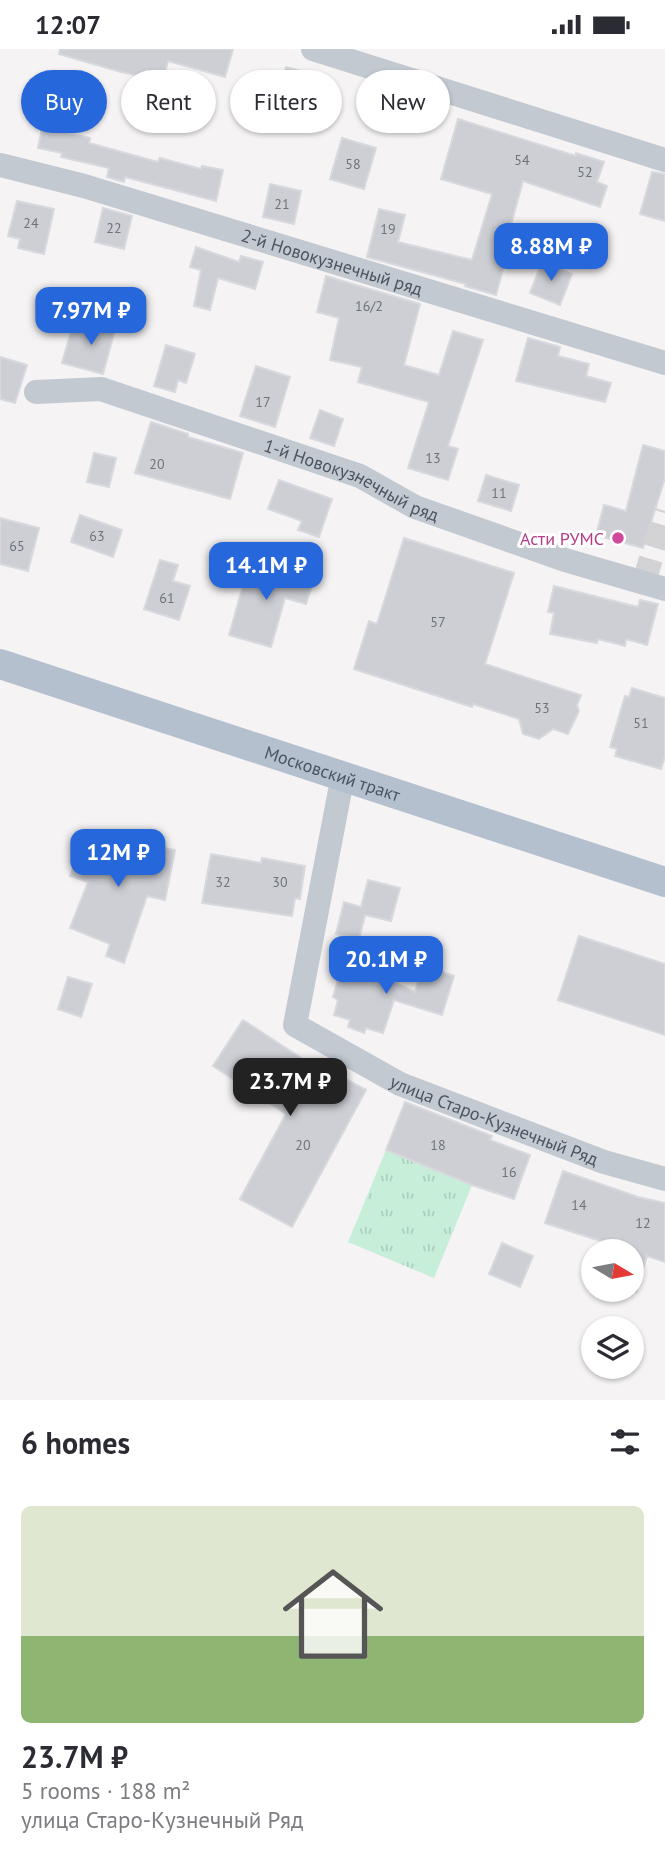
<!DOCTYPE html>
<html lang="en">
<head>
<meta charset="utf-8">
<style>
	:root { --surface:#fff; --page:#f2f2f3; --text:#2b2b33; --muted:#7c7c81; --accent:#2667dc }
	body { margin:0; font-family:"PT Sans",sans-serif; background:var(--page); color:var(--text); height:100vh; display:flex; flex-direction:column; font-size:26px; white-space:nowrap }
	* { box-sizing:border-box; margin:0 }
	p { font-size:23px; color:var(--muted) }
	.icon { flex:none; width:38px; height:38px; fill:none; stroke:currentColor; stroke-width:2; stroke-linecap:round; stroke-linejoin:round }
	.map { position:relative; height:1351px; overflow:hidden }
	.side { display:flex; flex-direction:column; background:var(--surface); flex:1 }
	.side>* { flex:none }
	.top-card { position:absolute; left:21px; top:21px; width:623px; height:63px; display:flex; gap:14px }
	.needle { width:46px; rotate:100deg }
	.buttons { position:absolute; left:581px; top:1190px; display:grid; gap:14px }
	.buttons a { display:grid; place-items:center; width:63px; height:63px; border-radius:50%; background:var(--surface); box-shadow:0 2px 5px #0004; font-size:35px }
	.price { position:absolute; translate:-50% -60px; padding:0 16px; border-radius:14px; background:var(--accent); color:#fff; font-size:23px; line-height:46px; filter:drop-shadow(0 2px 4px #0008) }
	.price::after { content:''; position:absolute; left:50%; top:42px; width:21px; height:16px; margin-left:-10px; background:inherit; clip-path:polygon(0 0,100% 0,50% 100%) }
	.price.active { background:#222; color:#fff }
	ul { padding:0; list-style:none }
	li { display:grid; align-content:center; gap:14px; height:371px; padding:0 21px }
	li span { display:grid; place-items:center; height:217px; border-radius:10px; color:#555 }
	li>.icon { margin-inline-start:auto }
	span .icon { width:126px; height:126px; fill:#fffc; stroke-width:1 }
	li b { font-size:30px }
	h2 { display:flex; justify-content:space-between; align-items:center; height:84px; padding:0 21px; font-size:30px }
	.pill { padding:0 24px; border-radius:32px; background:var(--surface); box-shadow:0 2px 5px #0004; font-size:24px; line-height:63px }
	.pill.active { background:var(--accent); color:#fff }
	.status { display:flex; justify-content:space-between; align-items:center; height:49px; padding:0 35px; background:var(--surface); direction:ltr }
	.status svg { height:19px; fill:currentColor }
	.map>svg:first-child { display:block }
	.grass { fill:url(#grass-tufts) }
	.building { fill:#cdcfd5; stroke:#d7d9de; stroke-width:2 }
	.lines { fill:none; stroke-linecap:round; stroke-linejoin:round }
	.minor-tunnel { stroke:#d3d3d6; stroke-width:24; stroke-dasharray:24 12; stroke-linecap:butt }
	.minor { stroke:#c2c9d1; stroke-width:24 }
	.major { stroke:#b5c0cf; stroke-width:30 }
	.hotel-dot { fill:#d1479c; stroke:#fff; stroke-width:2.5 }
	.labels { text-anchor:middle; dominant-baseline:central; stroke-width:6; stroke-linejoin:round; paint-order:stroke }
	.number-label { font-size:14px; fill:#6c737d }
	.street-label { font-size:18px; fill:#4b5460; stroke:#fff }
	.hotel-label { font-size:18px; fill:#b23c85; stroke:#fff; text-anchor:end }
</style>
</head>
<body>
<div class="status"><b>12:07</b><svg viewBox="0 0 49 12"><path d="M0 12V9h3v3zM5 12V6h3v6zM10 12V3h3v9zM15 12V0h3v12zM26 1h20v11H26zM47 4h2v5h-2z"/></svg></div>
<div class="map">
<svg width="665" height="1351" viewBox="0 0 665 1351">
	<defs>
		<pattern id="grass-tufts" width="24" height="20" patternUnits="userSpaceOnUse" patternTransform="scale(1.75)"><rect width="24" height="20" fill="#c6eed9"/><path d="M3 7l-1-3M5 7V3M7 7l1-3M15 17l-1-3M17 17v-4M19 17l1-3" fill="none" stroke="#accebd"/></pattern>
	</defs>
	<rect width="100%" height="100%" fill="#f5f3f3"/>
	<polygon class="grass" points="386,1101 472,1136 434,1229 348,1193"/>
	<g class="building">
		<polygon points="60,0 233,0 225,28 168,12 163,32 121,23 59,5"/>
		<polygon points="286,18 324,28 316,60 278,50"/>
		<polygon points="381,47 399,53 390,80 372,75"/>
		<polygon points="45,65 71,71 68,84 90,89 89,94 158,113 160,109 201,120 202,117 223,121 216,152 125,128 124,133 107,128 109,119 61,108 62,104 38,99"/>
		<polygon points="458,70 576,107 576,104 604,113 597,133 607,137 600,158 523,132 500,216 504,217 496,246 465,237 466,235 367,208 379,160 405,166 398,193 472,211 492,145 441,130"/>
		<polygon points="342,89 376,99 364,140 330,130"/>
		<polygon points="652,123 665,125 665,172 640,165"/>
		<polygon points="270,135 301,142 294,175 263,168"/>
		<polygon points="17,152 54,160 44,205 18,199 20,190 8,187"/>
		<polygon points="103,159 132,167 124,200 95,193"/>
		<polygon points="196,198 239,213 241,207 263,213 255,240 218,229 210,261 194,257 201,221 190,218"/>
		<polygon points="542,213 572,225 560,256 530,244"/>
		<polygon points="326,227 420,255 404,316 439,326 453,282 483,291 448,397 458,400 448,431 408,419 429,353 358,333 362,318 330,311 339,269 317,263"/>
		<polygon points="98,268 117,273 103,325 62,314 72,279 94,285"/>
		<polygon points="528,289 560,298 558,307 589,315 586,327 611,334 605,353 516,332"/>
		<polygon points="166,296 195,305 186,334 178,331 175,343 154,337"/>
		<polygon points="0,308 27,316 15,354 0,350"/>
		<polygon points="256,317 290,328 275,378 240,367"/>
		<polygon points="320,361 343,370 334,397 310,389"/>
		<polygon points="151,373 188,385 188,388 243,404 230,450 135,424"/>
		<polygon points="643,396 665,402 665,429 643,499 596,486 604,456 626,462"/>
		<polygon points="94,404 116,409 109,438 87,433"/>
		<polygon points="486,426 519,436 511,462 478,452"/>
		<polygon points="279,431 332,450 319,488 298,481 302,472 268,460"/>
		<polygon points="80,466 122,481 113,508 71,493"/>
		<polygon points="0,469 39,479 28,522 0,515"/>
		<polygon points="404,489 514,524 485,615 581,646 577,656 579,662 568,685 553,680 539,690 523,685 519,670 473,655 472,658 354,620 369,572 377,575"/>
		<polygon points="160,511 178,516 173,532 190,537 179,571 144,560"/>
		<polygon points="250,512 314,530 306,555 285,549 271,598 229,586"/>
		<polygon points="554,537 638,558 640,551 658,555 647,596 626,590 625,597 598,590 597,594 550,585 554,564 548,563"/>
		<polygon points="632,639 665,649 665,707 661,720 615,707 617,700 610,698 625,647 629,648"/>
		<polygon points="86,783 137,801 139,794 175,801 165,851 147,847 124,914 106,907 110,895 70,879 88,833 70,827"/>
		<polygon points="211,805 261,814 262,809 305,817 300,850 295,849 292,867 202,854"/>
		<polygon points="368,831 400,839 391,872 365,866 359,890 336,885 344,853 361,858"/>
		<polygon points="579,887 665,915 665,986 558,951"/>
		<polygon points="343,915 376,921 388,930 415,943 423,917 454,927 442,966 394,951 383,984 366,979 364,984 348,978 350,971 334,966 338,951 333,948"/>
		<polygon points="68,928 92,935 81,968 58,960"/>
		<polygon points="243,971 312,1016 314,1013 366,1041 292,1178 240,1150 286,1065 213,1017"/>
		<polygon points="405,1053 492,1087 490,1091 530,1106 514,1150 472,1136 386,1101"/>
		<polygon points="563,1122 638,1148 665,1154 665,1213 647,1207 636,1243 632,1242 632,1202 545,1174"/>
		<polygon points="502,1194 533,1207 520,1238 489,1225"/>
	</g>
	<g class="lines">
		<polyline class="minor-tunnel" points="644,533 665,462"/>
		<g class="minor">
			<polyline points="313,0 665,111"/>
			<path id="s1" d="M0,116L84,137L665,314"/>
			<path id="s2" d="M36,343L101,340L360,427L415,458L565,511L665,540"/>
			<path id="s3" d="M343,726L295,976L400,1035L604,1113L665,1130"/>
		</g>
		<path class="major" id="s4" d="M0,615L665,833"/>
	</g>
	<circle class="hotel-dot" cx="618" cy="489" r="7"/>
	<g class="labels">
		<g class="number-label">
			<text x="522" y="111">54</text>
			<text x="353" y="115">58</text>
			<text x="585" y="123">52</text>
			<text x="282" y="155">21</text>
			<text x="31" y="174">24</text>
			<text x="114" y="179">22</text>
			<text x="388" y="180">19</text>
			<text x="369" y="257">16/2</text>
			<text x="263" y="353">17</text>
			<text x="433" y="409">13</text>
			<text x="157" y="415">20</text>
			<text x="499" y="444">11</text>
			<text x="97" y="487">63</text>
			<text x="17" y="497">65</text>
			<text x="167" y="549">61</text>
			<text x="438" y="573">57</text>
			<text x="542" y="659">53</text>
			<text x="641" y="674">51</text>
			<text x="223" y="833">32</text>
			<text x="280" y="833">30</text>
			<text x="303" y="1096">20</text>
			<text x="438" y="1096">18</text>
			<text x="509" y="1123">16</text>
			<text x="579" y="1156">14</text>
			<text x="643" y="1174">12</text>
		</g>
		<g class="street-label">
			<text stroke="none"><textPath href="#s1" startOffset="346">2-й Новокузнечный ряд</textPath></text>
			<text stroke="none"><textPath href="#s2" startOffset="332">1-й Новокузнечный ряд</textPath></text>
			<text stroke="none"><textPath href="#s4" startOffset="350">Московский тракт</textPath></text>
			<text stroke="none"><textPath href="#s3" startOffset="476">улица Старо-Кузнечный Ряд</textPath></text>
		</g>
		<g class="hotel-label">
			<text x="604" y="489">Асти РУМС</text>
		</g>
	</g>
</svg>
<div class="buttons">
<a><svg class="needle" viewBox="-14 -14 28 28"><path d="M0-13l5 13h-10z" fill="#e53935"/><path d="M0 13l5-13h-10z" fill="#7c7c81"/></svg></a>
<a><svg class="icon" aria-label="layers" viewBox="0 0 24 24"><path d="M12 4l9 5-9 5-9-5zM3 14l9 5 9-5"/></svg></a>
</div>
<b class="price" style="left:551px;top:234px">8.88M ₽</b>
<b class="price" style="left:91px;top:298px">7.97M ₽</b>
<b class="price" style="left:266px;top:553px">14.1M ₽</b>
<b class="price" style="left:118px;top:840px">12M ₽</b>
<b class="price" style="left:386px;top:947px">20.1M ₽</b>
<b class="price active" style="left:290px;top:1069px">23.7M ₽</b>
<div class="top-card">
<a class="pill active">Buy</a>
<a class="pill">Rent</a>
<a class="pill">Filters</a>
<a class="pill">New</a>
</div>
</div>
<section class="side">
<h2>6 homes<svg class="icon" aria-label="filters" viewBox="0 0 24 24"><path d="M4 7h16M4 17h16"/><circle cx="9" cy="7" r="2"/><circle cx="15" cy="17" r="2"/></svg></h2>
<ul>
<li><span style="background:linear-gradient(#dfe7d0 60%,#8fb573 0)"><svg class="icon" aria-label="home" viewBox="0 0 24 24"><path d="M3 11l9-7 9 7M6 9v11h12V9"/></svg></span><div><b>23.7M ₽</b><p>5 rooms · 188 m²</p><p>улица Старо-Кузнечный Ряд</p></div></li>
</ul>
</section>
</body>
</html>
